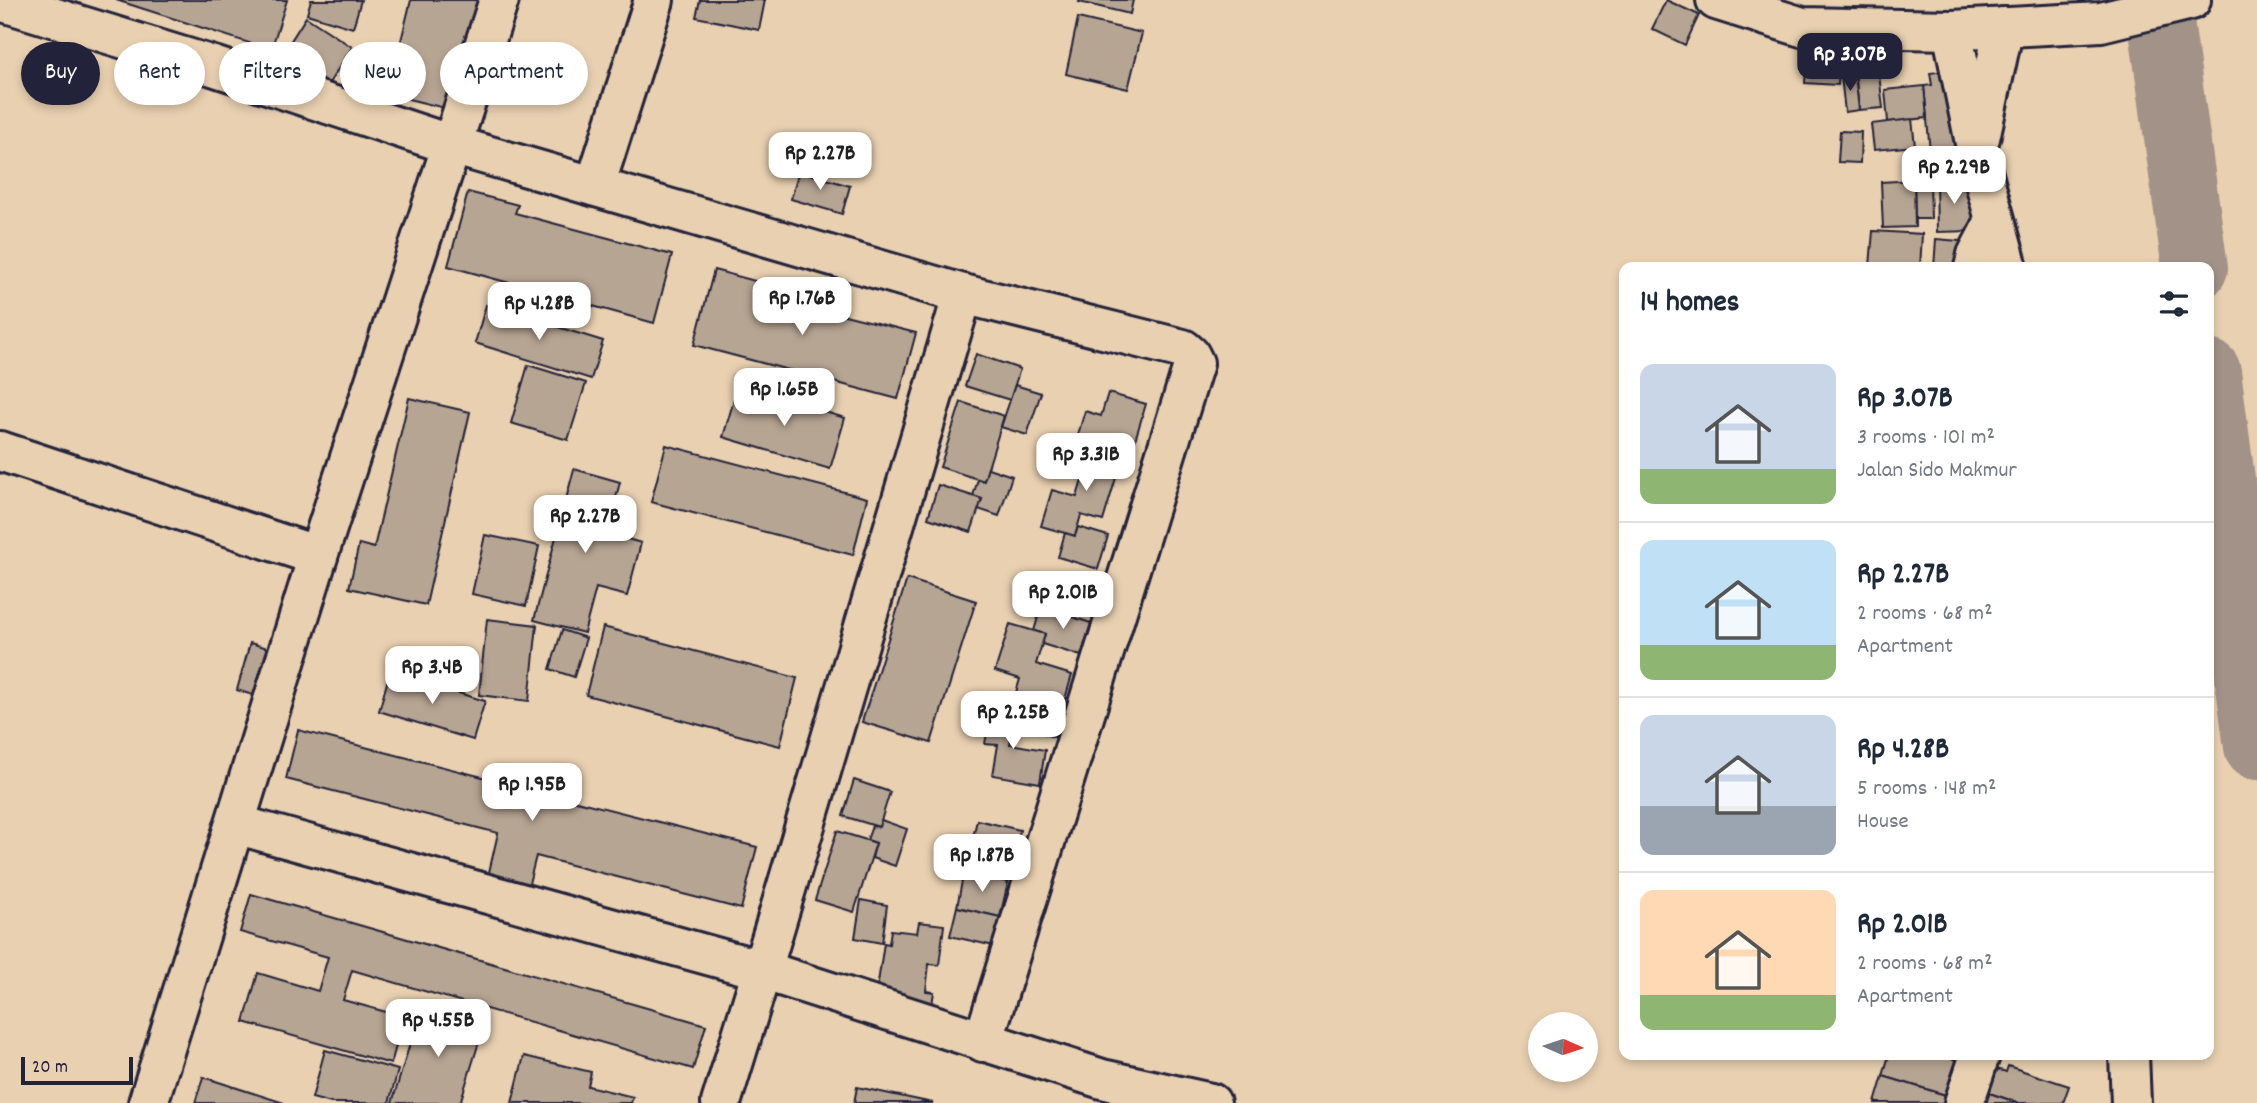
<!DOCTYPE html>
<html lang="en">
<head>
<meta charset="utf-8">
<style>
	:root { --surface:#fff; --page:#f2f2f3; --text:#1f2937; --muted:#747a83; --line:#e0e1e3; --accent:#22223b }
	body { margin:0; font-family:Dekko,sans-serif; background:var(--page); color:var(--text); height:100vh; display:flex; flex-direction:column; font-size:26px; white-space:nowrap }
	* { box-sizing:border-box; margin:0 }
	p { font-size:23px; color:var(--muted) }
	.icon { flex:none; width:38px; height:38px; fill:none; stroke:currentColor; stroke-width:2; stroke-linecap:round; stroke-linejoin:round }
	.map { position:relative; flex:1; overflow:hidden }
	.side { position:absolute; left:1619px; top:262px; width:595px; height:798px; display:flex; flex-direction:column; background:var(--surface); border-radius:14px; box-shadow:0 4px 10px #0003 }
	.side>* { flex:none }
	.banner { position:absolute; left:21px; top:42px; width:665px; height:63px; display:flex; gap:14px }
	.needle { width:46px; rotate:93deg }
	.buttons { position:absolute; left:1528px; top:1012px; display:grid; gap:14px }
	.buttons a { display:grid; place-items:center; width:70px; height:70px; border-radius:50%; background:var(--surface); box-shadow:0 4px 10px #0003; font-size:35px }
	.scale { position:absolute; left:21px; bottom:18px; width:112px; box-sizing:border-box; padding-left:7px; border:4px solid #22223b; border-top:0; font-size:19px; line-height:24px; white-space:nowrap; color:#22223b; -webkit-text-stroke:5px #e9d0b1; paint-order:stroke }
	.price { position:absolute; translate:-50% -60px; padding:0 16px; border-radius:14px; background:#fff; color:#222; font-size:23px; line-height:46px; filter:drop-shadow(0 2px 4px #0008) }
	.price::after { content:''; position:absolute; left:50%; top:42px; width:21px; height:16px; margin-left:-10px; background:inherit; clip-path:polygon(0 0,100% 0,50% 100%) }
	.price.active { background:var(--accent); color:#fff }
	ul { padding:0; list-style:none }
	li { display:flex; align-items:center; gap:21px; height:175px; padding:0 21px }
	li+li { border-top:2px solid var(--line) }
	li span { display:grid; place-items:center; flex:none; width:196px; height:140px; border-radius:14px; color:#555 }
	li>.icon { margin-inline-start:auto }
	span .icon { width:84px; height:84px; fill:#fffc; stroke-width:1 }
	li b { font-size:30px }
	h2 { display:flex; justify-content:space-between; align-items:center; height:84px; padding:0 21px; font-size:30px }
	.pill { padding:0 24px; border-radius:32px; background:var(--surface); box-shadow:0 4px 10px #0003; font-size:24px; line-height:63px }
	.pill.active { background:var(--accent); color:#fff }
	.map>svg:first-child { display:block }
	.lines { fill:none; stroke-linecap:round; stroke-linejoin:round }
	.river { stroke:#a29287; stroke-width:66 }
	.building { fill:#b7a593; stroke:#22223b; stroke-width:2 }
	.minor-casing { stroke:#22223b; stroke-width:44 }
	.minor { stroke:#e9d0b1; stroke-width:38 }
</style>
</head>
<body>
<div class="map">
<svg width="2257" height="1103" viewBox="0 0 2257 1103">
	<rect width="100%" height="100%" fill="#e9d0b1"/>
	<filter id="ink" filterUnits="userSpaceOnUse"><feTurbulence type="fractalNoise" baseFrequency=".0143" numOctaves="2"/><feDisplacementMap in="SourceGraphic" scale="14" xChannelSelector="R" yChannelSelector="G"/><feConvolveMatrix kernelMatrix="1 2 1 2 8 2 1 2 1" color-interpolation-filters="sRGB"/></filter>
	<g filter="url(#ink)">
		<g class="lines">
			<g class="river">
				<polyline points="2158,0 2195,268"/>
				<polyline points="2208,372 2257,747"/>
			</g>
		</g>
		<g class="building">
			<polygon points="116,0 287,0 271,50"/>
			<polygon points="311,0 361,0 353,28 307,14"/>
			<polygon points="411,0 484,0 457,111 388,94"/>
			<polygon points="700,0 765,0 759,30 696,17"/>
			<polygon points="1080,0 1133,0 1130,14 1079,2"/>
			<polygon points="1666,0 1699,15 1685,45 1652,29"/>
			<polygon points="306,17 352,47 326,88 280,58"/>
			<polygon points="1078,18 1142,33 1128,89 1066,74"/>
			<polygon points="1807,56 1840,58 1838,85 1805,83"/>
			<polygon points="1877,57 1883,108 1859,110 1854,60"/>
			<polygon points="1944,71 1965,171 1932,174 1924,86 1932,85 1930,73"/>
			<polygon points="1855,75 1859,110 1845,112 1841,76"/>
			<polygon points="1924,86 1927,118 1888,122 1885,90"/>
			<polygon points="1912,119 1915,146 1874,150 1871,124"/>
			<polygon points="1840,131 1861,132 1860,163 1838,162"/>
			<polygon points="799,171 850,186 842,214 791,199"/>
			<polygon points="1914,180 1930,180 1931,219 1915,219"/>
			<polygon points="1914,180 1915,227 1883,228 1881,182"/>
			<polygon points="1971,180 1973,231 1937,232 1936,181"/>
			<polygon points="468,192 518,205 515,213 672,255 654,323 448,266"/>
			<polygon points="1873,231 1922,234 1920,268 1870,266"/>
			<polygon points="1936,239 1971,242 1968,268 1934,268"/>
			<polygon points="714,270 785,289 782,299 916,333 898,399 694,345"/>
			<polygon points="486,305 603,341 591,379 475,343"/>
			<polygon points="976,354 1020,369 1010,400 965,386"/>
			<polygon points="528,365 586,383 568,440 511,423"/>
			<polygon points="1015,385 1041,393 1027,435 1001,427"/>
			<polygon points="738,386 845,418 830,469 723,437"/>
			<polygon points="1108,393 1146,404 1132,450 1103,442 1099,456 1074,448 1085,411 1101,416"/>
			<polygon points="409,398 470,412 426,605 349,588 359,544 374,548"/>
			<polygon points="961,402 1004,416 984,481 940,467"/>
			<polygon points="1103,442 1125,448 1103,521 1081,515 1075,536 1041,526 1052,490 1077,497 1090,453 1099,456"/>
			<polygon points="666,445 867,498 853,555 651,502"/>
			<polygon points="988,468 1012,476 999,516 978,509 982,499 973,496 978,479 984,481"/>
			<polygon points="574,469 620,482 607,533 641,543 627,596 596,588 584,633 534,620"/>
			<polygon points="938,485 982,499 971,532 928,518"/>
			<polygon points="1078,527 1108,536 1098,569 1058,557 1065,533 1075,536"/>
			<polygon points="485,535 539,546 526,606 472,594"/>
			<polygon points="907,579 976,601 931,743 862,722"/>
			<polygon points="1041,607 1091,623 1081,656 1042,644 1045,634 1034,631"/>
			<polygon points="487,619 537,625 529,701 479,695"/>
			<polygon points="1010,624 1045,634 1036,664 1072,675 1054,737 1015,725 1020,712 1011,709 1020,679 995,671"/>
			<polygon points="603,627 797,678 780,746 586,695"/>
			<polygon points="562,630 586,638 574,677 550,669"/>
			<polygon points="250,643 275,650 262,698 237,690"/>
			<polygon points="400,653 443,663 438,682 396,671"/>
			<polygon points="390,672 485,701 473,740 379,711"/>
			<polygon points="991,709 1015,713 1010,744 1045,750 1040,783 993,775 998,745 985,744"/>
			<polygon points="298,730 757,847 741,909 536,856 527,891 487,881 498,833 286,779"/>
			<polygon points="854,780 890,792 879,827 843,816"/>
			<polygon points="881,820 907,829 895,866 872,858 876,843 867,840 872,826 879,827"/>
			<polygon points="977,820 1020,830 1008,882 941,866 947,841 971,846"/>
			<polygon points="837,831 876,843 854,912 815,900"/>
			<polygon points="964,871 1008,882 1000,917 957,907"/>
			<polygon points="251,894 706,1025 693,1069 352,970 343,1000 404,1017 391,1064 244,1022 258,973 318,991 328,957 240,932"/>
			<polygon points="861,900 887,905 882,943 855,938"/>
			<polygon points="957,907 1000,917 994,946 950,936"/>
			<polygon points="919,922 944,925 939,965 929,964 926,991 934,992 930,1016 876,996 884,943 889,944 891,930 917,933"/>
			<polygon points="421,1007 484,1026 460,1103 392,1103"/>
			<polygon points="325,1050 398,1070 389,1103 331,1103 312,1098"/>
			<polygon points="1889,1055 1940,1055 1963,1062 1952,1097 1883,1076"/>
			<polygon points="524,1056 591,1072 588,1086 633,1097 631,1103 512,1103"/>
			<polygon points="2008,1066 2069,1086 2063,1103 2019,1103 1989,1093 1997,1069 2006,1072"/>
			<polygon points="1883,1076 1952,1097 1950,1103 1875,1103"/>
			<polygon points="203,1077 284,1103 195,1103"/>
			<polygon points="857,1087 933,1103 854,1103"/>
			<polygon points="1989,1093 2019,1103 1986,1103"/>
		</g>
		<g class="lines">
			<defs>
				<g id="minor">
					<polyline points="1716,0 1802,27 1952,30 2101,22 2191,0"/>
					<polyline points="0,1 213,66 452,145 963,294 1183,349 1190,355 1194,363 983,1042"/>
					<polyline points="1952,30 1977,153 2008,268"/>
					<polyline points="1980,138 2004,27"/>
					<polyline points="595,186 654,0"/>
					<polyline points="1974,268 1977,255 1995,221"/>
					<polyline points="0,451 318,556 148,1103"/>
					<polyline points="318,556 499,0"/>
					<polyline points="235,824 762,970 963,294"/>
					<polyline points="2129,1055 2131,1103"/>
					<polyline points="721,1103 762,970 1102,1079 1211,1103"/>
					<polyline points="1964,1103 1980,1055"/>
				</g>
			</defs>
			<use href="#minor" class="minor-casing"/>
			<use href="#minor" class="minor"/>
		</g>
	</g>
</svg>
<div class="buttons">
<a><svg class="needle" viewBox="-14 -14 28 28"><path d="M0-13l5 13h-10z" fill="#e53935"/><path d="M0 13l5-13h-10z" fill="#747a83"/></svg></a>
</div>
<div class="scale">20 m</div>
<b class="price active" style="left:1850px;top:93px">Rp 3.07B</b>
<b class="price" style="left:820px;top:192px">Rp 2.27B</b>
<b class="price" style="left:1954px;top:206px">Rp 2.29B</b>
<b class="price" style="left:802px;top:337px">Rp 1.76B</b>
<b class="price" style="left:539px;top:342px">Rp 4.28B</b>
<b class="price" style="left:784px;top:428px">Rp 1.65B</b>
<b class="price" style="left:1086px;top:493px">Rp 3.31B</b>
<b class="price" style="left:585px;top:555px">Rp 2.27B</b>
<b class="price" style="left:1063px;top:631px">Rp 2.01B</b>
<b class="price" style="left:432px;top:706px">Rp 3.4B</b>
<b class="price" style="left:1013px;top:751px">Rp 2.25B</b>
<b class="price" style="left:532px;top:823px">Rp 1.95B</b>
<b class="price" style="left:982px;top:894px">Rp 1.87B</b>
<b class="price" style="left:438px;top:1059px">Rp 4.55B</b>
<div class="banner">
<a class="pill active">Buy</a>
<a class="pill">Rent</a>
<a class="pill">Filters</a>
<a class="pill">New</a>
<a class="pill">Apartment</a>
</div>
<section class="side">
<h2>14 homes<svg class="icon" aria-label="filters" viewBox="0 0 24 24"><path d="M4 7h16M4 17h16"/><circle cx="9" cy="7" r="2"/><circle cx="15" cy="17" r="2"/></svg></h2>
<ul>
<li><span style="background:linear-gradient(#c9d6e8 75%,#8fb573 0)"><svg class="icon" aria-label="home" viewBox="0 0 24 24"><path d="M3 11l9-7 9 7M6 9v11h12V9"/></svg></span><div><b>Rp 3.07B</b><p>3 rooms · 101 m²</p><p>Jalan Sido Makmur</p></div></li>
<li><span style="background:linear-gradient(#bfe0f5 75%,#8fb573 0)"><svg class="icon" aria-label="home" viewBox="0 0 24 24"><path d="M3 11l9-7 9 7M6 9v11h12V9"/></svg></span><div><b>Rp 2.27B</b><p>2 rooms · 68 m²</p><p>Apartment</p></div></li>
<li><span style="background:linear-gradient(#c9d6e8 65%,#9aa5b1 0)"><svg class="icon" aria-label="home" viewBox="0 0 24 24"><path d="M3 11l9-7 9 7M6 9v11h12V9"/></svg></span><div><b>Rp 4.28B</b><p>5 rooms · 148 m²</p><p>House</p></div></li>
<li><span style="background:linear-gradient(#ffd9b3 75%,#8fb573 0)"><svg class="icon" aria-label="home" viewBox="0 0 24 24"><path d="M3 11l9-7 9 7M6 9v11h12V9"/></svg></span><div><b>Rp 2.01B</b><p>2 rooms · 68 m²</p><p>Apartment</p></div></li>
</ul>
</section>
</div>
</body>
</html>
